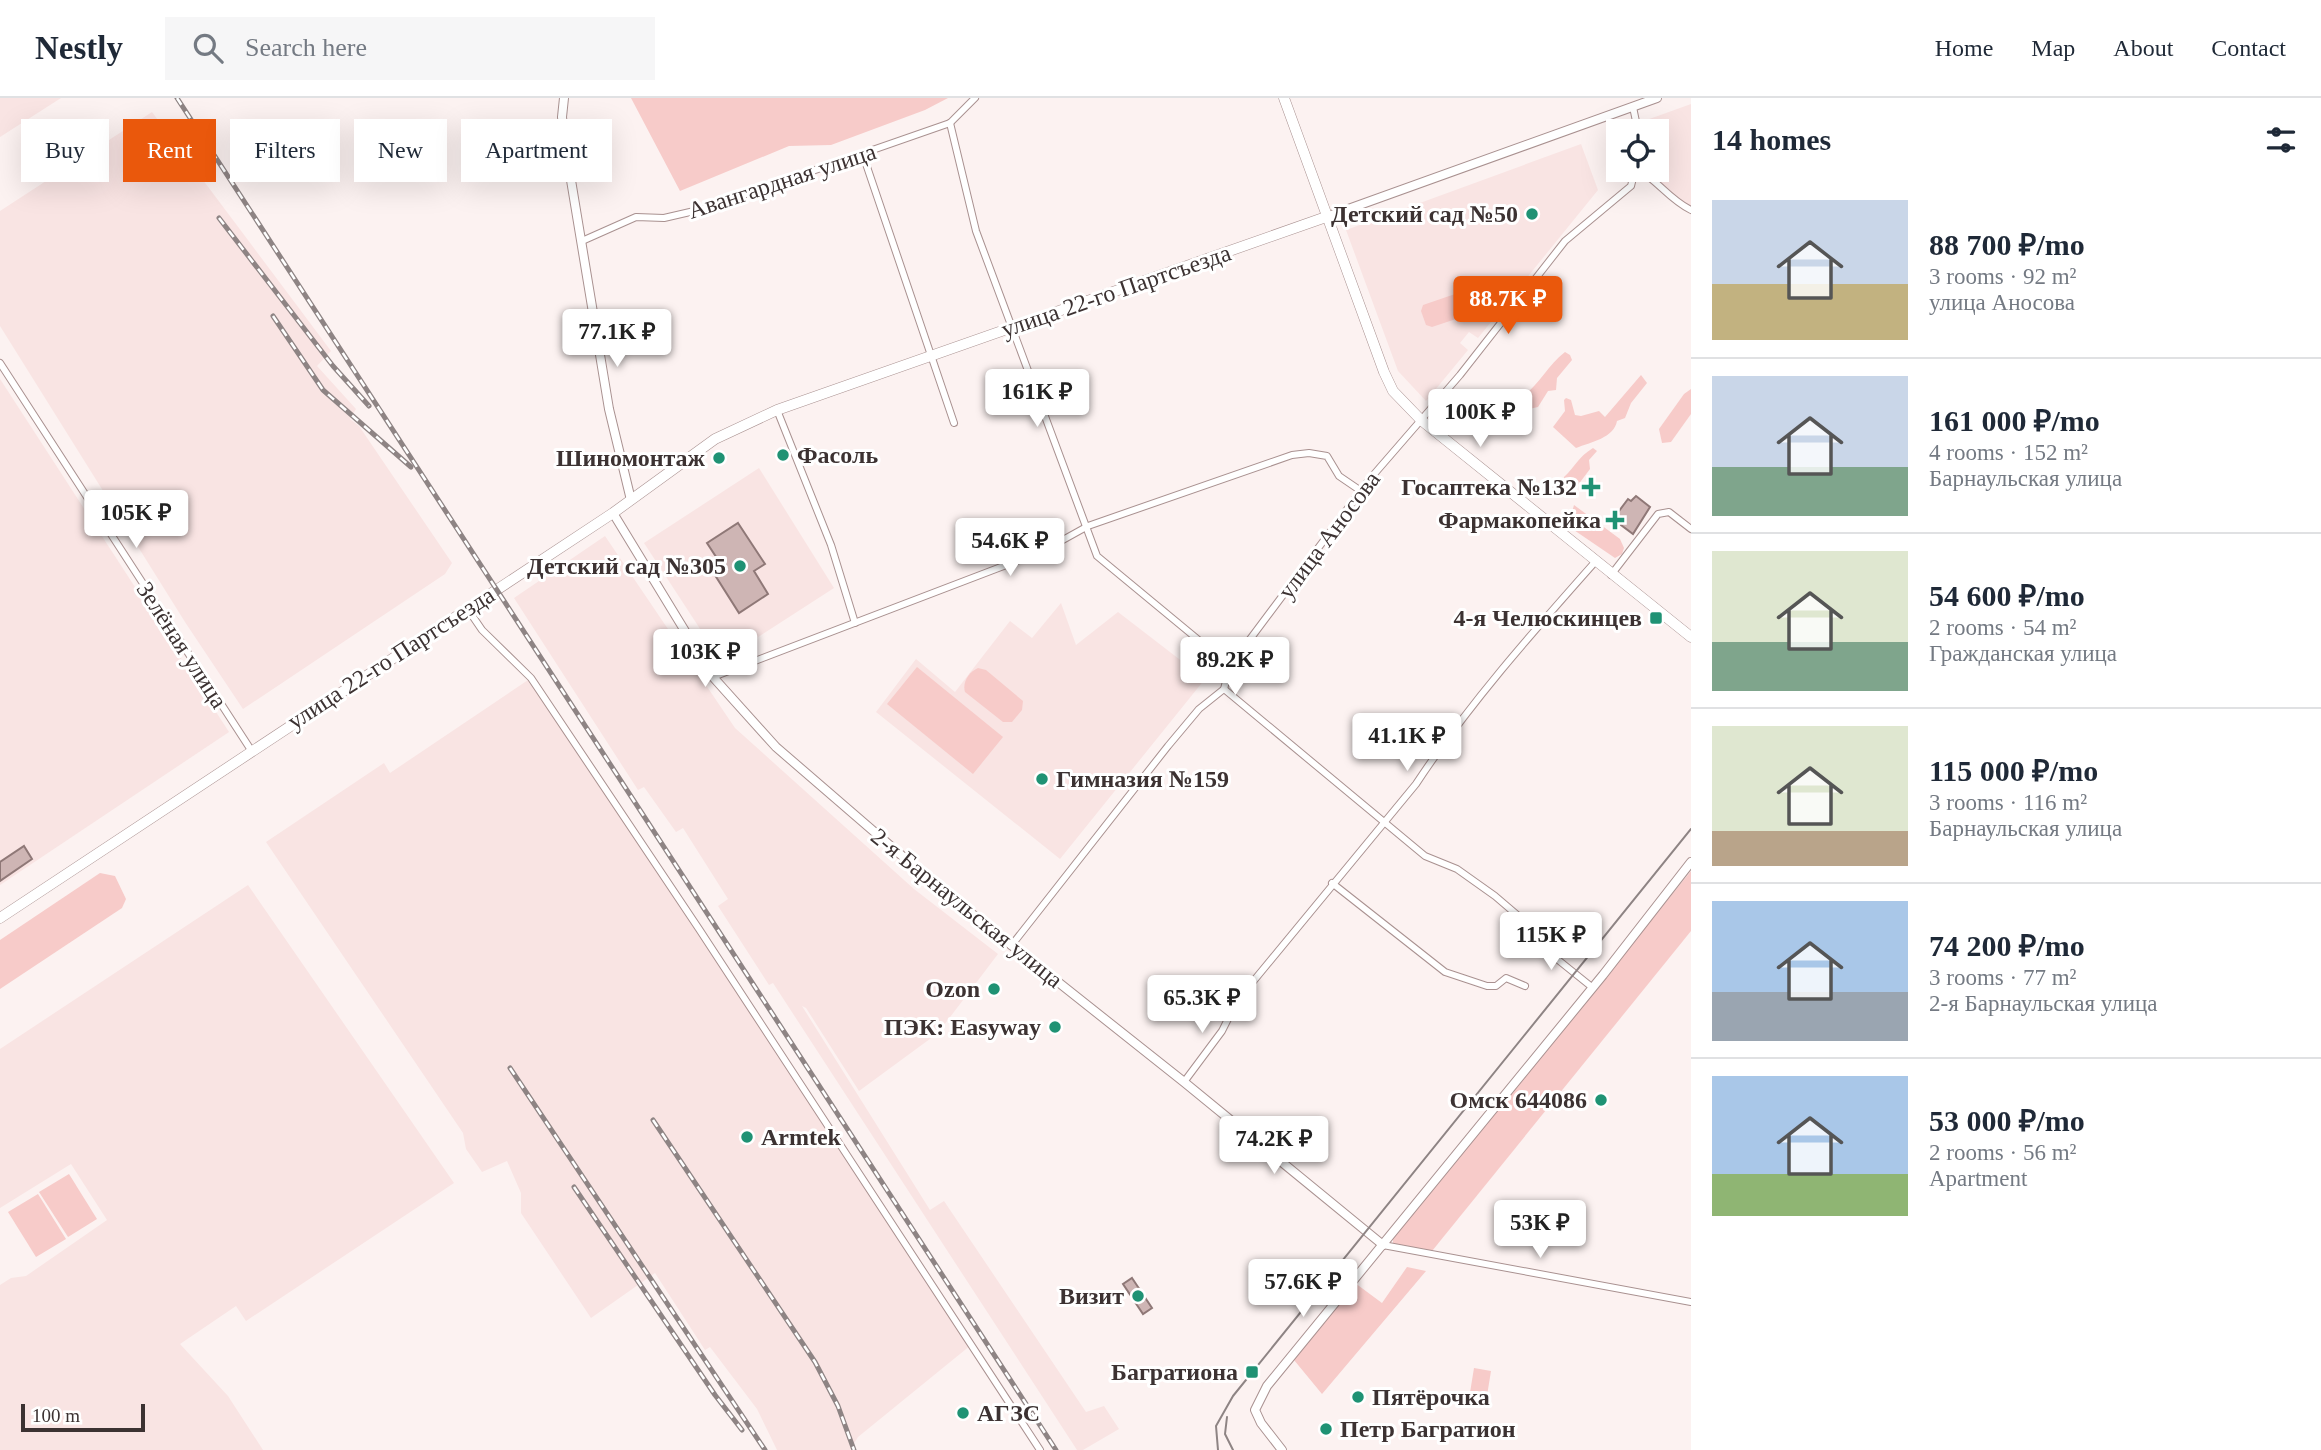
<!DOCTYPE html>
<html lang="en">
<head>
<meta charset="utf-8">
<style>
	:root { --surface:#fff; --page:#f6f6f7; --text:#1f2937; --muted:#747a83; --line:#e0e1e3; --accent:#ea580c }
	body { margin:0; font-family:Georgia,serif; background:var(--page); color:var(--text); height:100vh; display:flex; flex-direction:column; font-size:26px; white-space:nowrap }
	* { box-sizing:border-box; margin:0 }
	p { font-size:23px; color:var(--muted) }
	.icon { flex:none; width:38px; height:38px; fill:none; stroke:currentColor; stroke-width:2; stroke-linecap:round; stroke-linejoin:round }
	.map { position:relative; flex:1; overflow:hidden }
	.side { display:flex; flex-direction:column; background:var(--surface); width:630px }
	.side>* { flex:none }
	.guide { position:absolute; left:21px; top:21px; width:665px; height:63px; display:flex; gap:14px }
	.buttons { position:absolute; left:1606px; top:21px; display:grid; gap:14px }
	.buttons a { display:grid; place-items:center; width:63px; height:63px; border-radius:0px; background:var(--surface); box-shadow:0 7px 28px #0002; font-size:35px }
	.scale { position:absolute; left:21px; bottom:18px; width:124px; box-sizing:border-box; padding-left:7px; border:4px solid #3c3232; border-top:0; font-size:19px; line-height:24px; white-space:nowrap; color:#3c3232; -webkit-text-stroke:5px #fff; paint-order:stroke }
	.price { position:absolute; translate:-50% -60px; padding:0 16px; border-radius:7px; background:#fff; color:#222; font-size:23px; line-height:46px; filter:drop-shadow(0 2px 4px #0008) }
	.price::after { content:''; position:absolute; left:50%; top:42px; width:21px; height:16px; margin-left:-10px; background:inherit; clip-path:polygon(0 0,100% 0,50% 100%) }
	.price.active { background:var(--accent); color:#fff }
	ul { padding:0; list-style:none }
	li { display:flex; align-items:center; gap:21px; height:175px; padding:0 21px }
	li+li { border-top:2px solid var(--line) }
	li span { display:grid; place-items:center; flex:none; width:196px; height:140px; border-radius:0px; color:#555 }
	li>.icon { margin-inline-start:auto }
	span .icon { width:84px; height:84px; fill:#fffc; stroke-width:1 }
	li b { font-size:30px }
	h2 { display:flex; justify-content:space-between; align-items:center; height:84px; padding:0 21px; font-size:30px }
	.chip { padding:0 24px; border-radius:0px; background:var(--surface); box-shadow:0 7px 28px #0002; font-size:24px; line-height:63px }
	.chip.active { background:var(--accent); color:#fff }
	header { display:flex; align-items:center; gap:42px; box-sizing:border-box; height:98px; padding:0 35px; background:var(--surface); border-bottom:2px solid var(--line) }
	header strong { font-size:33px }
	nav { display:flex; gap:38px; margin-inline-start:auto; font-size:24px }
	.search { width:490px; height:63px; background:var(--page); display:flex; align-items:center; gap:18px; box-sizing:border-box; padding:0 24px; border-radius:0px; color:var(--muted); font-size:26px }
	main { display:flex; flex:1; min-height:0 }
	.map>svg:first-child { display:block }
	.built { fill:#f9e4e3 }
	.green { fill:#f7cbc9 }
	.building { fill:#ceb5b4; stroke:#8f7877; stroke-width:2 }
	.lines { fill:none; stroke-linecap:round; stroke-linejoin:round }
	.minor-casing { stroke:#a99190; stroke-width:8 }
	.tertiary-casing { stroke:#a99190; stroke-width:10 }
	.secondary-casing { stroke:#a99190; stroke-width:11 }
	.minor { stroke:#fff; stroke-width:6 }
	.tertiary { stroke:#fff; stroke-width:8 }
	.secondary { stroke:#fff; stroke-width:10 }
	.tram { stroke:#8e8484; stroke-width:2 }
	.rail-casing { stroke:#8e8484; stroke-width:5 }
	.rail { stroke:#fff; stroke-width:2.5; stroke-dasharray:8; stroke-linecap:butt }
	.poi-dot { fill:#1f9274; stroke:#fff; stroke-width:2.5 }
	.labels { text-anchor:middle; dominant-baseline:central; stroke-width:6; stroke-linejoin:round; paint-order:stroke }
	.street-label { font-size:24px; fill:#3c3232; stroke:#fff }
	.poi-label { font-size:24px; font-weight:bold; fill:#3c3232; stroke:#fff; text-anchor:end }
</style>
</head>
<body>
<header>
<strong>Nestly</strong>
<div class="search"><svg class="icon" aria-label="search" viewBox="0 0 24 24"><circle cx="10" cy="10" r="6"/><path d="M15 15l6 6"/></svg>Search here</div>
<nav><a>Home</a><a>Map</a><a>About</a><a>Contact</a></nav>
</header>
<main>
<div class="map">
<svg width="1691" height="1352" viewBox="0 0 1691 1352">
	<rect width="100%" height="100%" fill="#fcf2f1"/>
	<g class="built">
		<polygon points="0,0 61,0 0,39"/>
		<polygon points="1691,6 1691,116 1642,72 1657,72 1657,33 1640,33 1641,24"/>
		<polygon points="152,14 331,253 317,268 356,311 350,321 359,328 452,465 445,476 243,611 185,524 0,228 0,113"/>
		<polygon points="1581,46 1598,92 1478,240 1469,234 1460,245 1468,252 1426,303 1398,273 1346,132"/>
		<polygon points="0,281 229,634 0,787"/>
		<polygon points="759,370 834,490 721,563 644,445"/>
		<polygon points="605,438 735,630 914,791 998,856 938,935 859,993 806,910 802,908 930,1112 944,1103 1086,1314 1104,1308 1119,1331 1083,1352 1077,1352 773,885 769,887 718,808 728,801 683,730 676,734 644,689 638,692 514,500"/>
		<polygon points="1061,505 1076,547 1118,514 1205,581 1060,761 876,614 916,561 955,594 1010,523 1032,540"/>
		<polygon points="531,580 971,1247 858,1339 850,1352 777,1352 757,1311 710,1249 705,1252 655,1175 591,1220 521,1115 521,1095 507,1063 482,1074 466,1051 463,1035 266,744 384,665 390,675"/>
		<polygon points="248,787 454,1085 246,1223 236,1208 180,1246 228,1298 263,1352 0,1352 0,1187 11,1180 26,1178 107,1122 71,1066 0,1110 0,951"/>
	</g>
	<g class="green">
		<polygon points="631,0 948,0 925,12 831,47 789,48 680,93"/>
		<polygon points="1458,195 1464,200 1468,214 1465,218 1432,229 1426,227 1421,213 1423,207"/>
		<path d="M1565,254L1570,257L1572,262L1557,280L1556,292L1548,293L1538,309L1529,311L1521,307L1520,300C1538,289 1547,268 1565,254Z"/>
		<path d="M1641,277L1647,285L1631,305L1625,320L1617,323C1614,340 1591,344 1576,350L1553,329L1565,313L1564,302L1566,300L1571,302L1575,317L1581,318L1599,313L1605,319Z"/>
		<polygon points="1691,291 1691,316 1671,344 1662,345 1659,331 1684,296"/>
		<path d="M1593,350L1597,353L1589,362L1590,371L1575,391L1567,393L1564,379C1576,368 1578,359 1593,350Z"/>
		<polygon points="1574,407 1620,441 1624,450 1622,456 1615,460 1568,428"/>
		<polygon points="917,569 1003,639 973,676 887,606"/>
		<path d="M978,570L986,572L1023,603L1022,612L1012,624H1003L965,594C962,584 969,574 978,570Z"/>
		<polygon points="1691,773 1691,833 1428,1158 1393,1146 1393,1138"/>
		<polygon points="100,775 115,778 126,801 122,810 0,891 0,842"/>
		<polygon points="69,1076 97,1121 68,1139 39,1094"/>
		<polygon points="38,1096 66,1141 36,1159 8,1114"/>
		<polygon points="1407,1169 1426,1173 1322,1296 1294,1262 1355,1185 1382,1205"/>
		<polygon points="1474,1270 1491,1273 1485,1310 1468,1307"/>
	</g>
	<g class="building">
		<polygon points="1636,398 1650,409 1633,436 1613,421 1628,401 1631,403"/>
		<polygon points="738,425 765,466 754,473 768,496 739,515 713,474 722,468 707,445"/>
		<polygon points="24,748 32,761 0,783 0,764"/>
		<polygon points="1132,1180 1152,1210 1143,1216 1123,1186"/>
	</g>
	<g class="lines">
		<defs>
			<g id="minor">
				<polyline points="1633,9 1638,33"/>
				<polyline points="950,25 976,133 1097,458 1230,568"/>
				<polyline points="863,57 954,325"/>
				<path d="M1639,72C1658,83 1670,102 1691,112"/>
				<polyline points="582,143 636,119 664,120 703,111 950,25 975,0"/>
				<polyline points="0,265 251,652"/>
				<polyline points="777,312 831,447 855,525"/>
				<polyline points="1611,477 1658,416 1669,414 1691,431"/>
				<polyline points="467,510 482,532 531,580 699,831 1040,1352"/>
				<polyline points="713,579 1043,453 1088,428 1292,357 1309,355 1327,358 1339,378 1361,393"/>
				<polyline points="1224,591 1425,758 1457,771 1495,798 1536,833 1552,857 1593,890"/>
				<polyline points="1332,785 1445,874 1487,888 1496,888 1506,880 1525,888"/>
				<polyline points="1011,848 1168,648 1199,611 1224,591 1230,568 1369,382 1460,277 1565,143 1631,88 1635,72"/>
				<path d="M1184,984L1222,933L1237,903L1416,686C1468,607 1532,535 1595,464"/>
				<polyline points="1383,1147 1691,1204"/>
			</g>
			<g id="tertiary">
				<polyline points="564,0 562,19 565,46 609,311 631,402"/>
				<polyline points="1326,119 1657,0"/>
				<polyline points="613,415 713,579 776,649 937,788 1184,984 1383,1147"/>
				<polyline points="1282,1352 1261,1325 1255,1312 1267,1288 1603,877 1691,764"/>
			</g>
			<g id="secondary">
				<polyline points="1284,0 1384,274 1393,293 1421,322 1691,539"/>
				<polyline points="0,820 613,415 715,341 777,312 1326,119"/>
			</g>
		</defs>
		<use href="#minor" class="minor-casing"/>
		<use href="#tertiary" class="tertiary-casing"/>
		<use href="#secondary" class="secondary-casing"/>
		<use href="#minor" class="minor"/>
		<use href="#tertiary" class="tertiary"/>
		<use href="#secondary" class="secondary"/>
		<g class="tram">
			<polyline points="1227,1319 1225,1336 1233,1352"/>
			<polyline points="1218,1352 1216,1328 1233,1298 1691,731"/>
		</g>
		<defs>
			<g id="rail">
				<polyline points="177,0 1056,1352"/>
				<polyline points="219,120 333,268 369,308"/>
				<polyline points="273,218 323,292 411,369"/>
				<polyline points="510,970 765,1352"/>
				<polyline points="653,1022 815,1264 838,1308 854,1352"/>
				<polyline points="574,1089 715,1297 742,1332"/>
			</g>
		</defs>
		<use href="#rail" class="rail-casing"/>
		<use href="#rail" class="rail"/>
	</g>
	<g class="poi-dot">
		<circle cx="1532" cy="116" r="7"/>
		<circle cx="783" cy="357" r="7"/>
		<circle cx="719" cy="360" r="7"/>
		<path d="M1587.5 378.5h7v7h7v7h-7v7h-7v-7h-7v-7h7z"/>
		<path d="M1611.5 411.5h7v7h7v7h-7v7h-7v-7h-7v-7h7z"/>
		<circle cx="740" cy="468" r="7"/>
		<rect x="1649" y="513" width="14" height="14" rx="3.5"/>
		<circle cx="1042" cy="681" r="7"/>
		<circle cx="994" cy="891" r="7"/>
		<circle cx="1055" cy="929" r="7"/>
		<circle cx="1601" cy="1002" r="7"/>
		<circle cx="747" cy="1039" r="7"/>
		<circle cx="1138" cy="1198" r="7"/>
		<rect x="1245" y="1267" width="14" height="14" rx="3.5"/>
		<circle cx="1358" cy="1299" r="7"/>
		<circle cx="963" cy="1315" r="7"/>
		<circle cx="1326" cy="1331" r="7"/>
	</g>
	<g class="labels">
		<g class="street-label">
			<text transform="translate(782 83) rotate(-18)">Авангардная улица</text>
			<text transform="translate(1116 193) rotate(-19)">улица 22-го Партсъезда</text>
			<text transform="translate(1329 437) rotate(-53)">улица Аносова</text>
			<text transform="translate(182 547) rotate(57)">Зелёная улица</text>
			<text transform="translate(391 560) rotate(-33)">улица 22-го Партсъезда</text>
			<text transform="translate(967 810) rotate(39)">2-я Барнаульская улица</text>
		</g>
		<g class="poi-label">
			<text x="1518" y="116">Детский сад №50</text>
			<text x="797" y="357" text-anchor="start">Фасоль</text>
			<text x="705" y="360">Шиномонтаж</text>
			<text x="1577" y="389">Госаптека №132</text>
			<text x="1601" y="422">Фармакопейка</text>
			<text x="726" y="468">Детский сад №305</text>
			<text x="1642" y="520">4-я Челюскинцев</text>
			<text x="1056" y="681" text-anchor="start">Гимназия №159</text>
			<text x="980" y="891">Ozon</text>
			<text x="1041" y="929">ПЭК: Easyway</text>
			<text x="1587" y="1002">Омск 644086</text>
			<text x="761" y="1039" text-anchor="start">Armtek</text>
			<text x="1124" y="1198">Визит</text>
			<text x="1238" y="1274">Багратиона</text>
			<text x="1372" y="1299" text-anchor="start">Пятёрочка</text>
			<text x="977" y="1315" text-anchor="start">АГЗС</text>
			<text x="1340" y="1331" text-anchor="start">Петр Багратион</text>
		</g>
	</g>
</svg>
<div class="buttons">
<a><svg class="icon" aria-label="locate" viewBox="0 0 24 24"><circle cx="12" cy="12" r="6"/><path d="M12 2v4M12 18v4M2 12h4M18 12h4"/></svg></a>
</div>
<div class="scale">100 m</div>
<b class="price active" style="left:1508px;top:238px">88.7K ₽</b>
<b class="price" style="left:617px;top:271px">77.1K ₽</b>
<b class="price" style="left:1037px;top:331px">161K ₽</b>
<b class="price" style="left:1480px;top:351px">100K ₽</b>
<b class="price" style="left:136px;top:452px">105K ₽</b>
<b class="price" style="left:1010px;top:480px">54.6K ₽</b>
<b class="price" style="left:705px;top:591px">103K ₽</b>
<b class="price" style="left:1235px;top:599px">89.2K ₽</b>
<b class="price" style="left:1407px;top:675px">41.1K ₽</b>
<b class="price" style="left:1551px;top:874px">115K ₽</b>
<b class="price" style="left:1202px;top:937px">65.3K ₽</b>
<b class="price" style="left:1274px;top:1078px">74.2K ₽</b>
<b class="price" style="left:1540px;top:1162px">53K ₽</b>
<b class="price" style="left:1303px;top:1221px">57.6K ₽</b>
<div class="guide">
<a class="chip">Buy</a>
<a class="chip active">Rent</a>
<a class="chip">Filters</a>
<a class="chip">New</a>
<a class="chip">Apartment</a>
</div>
</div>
<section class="side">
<h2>14 homes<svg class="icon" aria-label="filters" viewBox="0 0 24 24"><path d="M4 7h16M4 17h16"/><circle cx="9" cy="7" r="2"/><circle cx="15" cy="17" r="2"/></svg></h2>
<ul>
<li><span style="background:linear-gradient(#c9d6e8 60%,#c2b280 0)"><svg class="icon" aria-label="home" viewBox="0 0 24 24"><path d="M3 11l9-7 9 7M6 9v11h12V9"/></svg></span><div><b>88 700 ₽/mo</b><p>3 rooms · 92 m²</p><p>улица Аносова</p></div></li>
<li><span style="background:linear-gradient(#c9d6e8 65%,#7fa58c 0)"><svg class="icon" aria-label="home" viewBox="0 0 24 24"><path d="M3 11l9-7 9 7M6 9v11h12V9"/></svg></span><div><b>161 000 ₽/mo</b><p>4 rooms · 152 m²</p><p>Барнаульская улица</p></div></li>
<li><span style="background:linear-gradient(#dfe7d0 65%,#7fa58c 0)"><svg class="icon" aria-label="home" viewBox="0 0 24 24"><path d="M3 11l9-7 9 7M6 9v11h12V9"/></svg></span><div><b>54 600 ₽/mo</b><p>2 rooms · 54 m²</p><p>Гражданская улица</p></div></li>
<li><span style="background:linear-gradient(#dfe7d0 75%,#b9a48a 0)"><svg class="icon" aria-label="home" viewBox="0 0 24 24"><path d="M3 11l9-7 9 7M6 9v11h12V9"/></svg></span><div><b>115 000 ₽/mo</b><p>3 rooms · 116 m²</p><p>Барнаульская улица</p></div></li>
<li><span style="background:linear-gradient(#a9c7e8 65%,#9aa5b1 0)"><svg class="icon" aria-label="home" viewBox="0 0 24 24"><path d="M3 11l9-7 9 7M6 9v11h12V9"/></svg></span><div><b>74 200 ₽/mo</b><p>3 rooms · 77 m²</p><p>2-я Барнаульская улица</p></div></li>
<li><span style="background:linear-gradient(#a9c7e8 70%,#8fb573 0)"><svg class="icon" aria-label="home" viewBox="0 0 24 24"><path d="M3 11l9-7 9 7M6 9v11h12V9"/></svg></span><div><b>53 000 ₽/mo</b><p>2 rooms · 56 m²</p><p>Apartment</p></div></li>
</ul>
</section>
</main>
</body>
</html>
